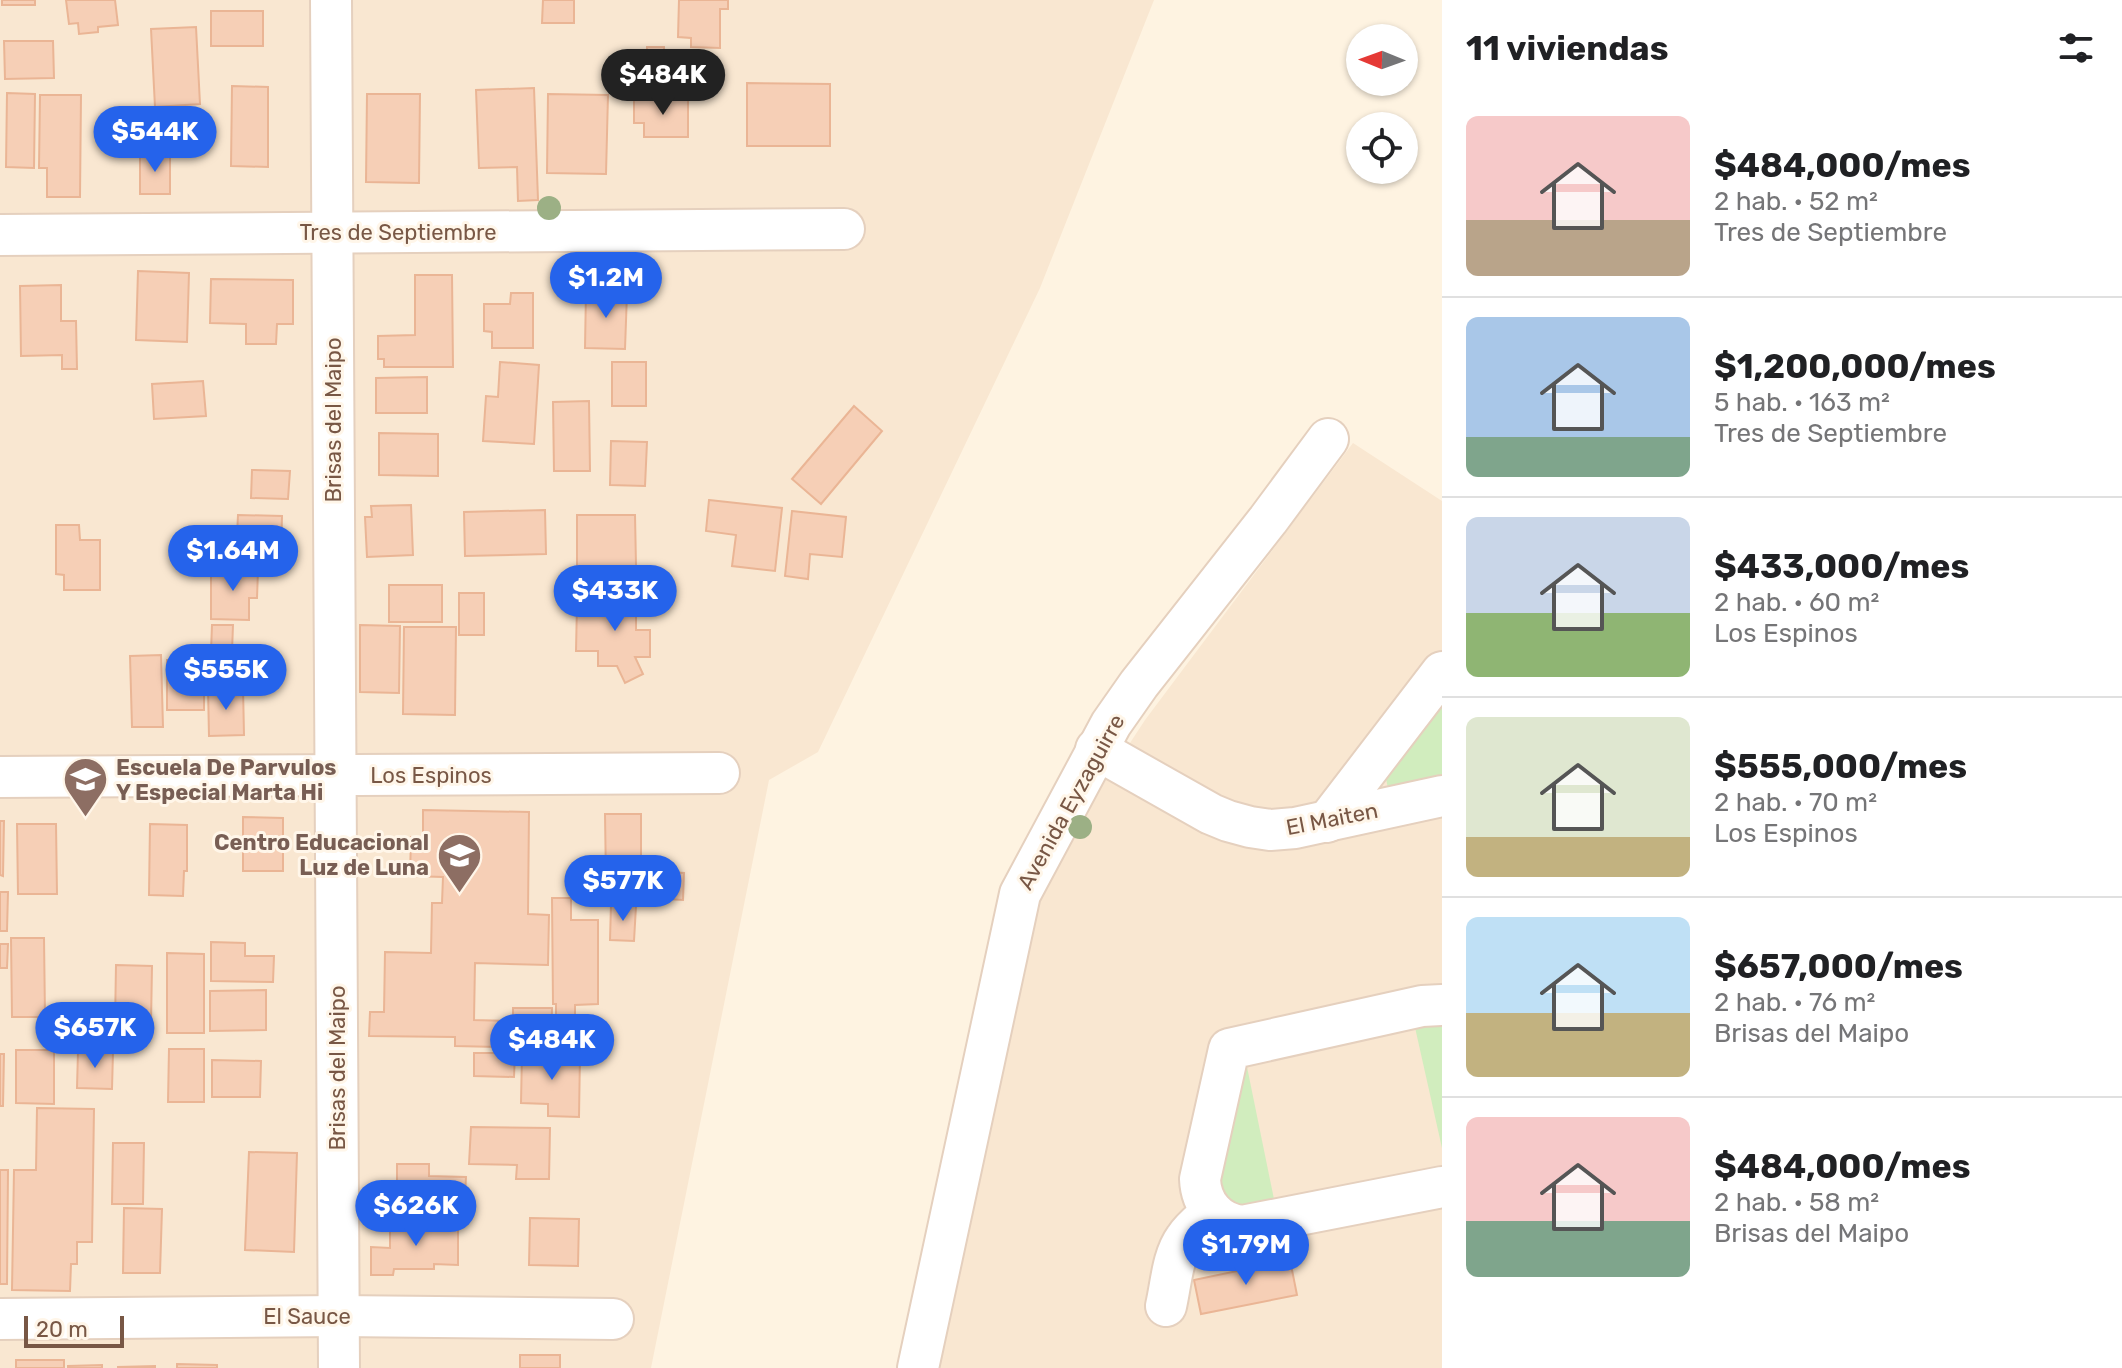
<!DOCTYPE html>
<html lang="es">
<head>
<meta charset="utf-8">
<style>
	:root { --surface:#fff; --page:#f6f6f6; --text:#202124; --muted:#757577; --line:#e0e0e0; --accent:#2563eb }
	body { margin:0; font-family:Rubik,sans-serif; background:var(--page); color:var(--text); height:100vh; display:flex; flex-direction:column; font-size:30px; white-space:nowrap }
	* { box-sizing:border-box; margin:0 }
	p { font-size:26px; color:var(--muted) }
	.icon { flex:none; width:44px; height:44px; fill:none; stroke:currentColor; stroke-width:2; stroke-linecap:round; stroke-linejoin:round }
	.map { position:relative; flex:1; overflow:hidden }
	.sheet { display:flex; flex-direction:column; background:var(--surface); width:680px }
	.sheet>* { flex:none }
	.needle { width:52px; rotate:271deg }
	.buttons { position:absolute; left:1346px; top:24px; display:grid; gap:16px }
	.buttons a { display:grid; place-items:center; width:72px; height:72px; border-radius:50%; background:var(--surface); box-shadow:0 2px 6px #0004; font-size:40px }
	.scale { position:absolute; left:24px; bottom:20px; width:100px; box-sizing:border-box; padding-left:8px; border:4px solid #785745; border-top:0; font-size:22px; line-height:28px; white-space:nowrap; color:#785745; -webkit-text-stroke:6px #fff6e9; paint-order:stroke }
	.price { position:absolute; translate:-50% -68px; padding:0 18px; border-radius:28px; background:var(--accent); color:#fff; font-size:26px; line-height:52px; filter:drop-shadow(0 2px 4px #0008) }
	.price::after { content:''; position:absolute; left:50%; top:48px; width:24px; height:18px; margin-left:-12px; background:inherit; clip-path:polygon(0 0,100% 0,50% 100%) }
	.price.active { background:#222; color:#fff }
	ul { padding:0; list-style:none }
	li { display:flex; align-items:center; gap:24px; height:200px; padding:0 24px }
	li+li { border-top:2px solid var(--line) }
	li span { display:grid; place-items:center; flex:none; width:224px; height:160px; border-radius:12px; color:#555 }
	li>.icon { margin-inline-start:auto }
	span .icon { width:96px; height:96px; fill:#fffc; stroke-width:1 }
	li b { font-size:34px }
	h2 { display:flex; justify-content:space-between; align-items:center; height:96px; padding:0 24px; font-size:34px }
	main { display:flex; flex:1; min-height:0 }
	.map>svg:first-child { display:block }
	.residential { fill:#f9e7d1 }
	.green { fill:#d1edbe }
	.building { fill:#f6cfb6; stroke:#eab595; stroke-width:2 }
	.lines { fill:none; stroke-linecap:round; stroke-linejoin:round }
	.street-casing { stroke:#e5d0be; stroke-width:44 }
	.street { stroke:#fff; stroke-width:40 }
	.tree { fill:#9cb085 }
	.labels { text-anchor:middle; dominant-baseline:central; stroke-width:6; stroke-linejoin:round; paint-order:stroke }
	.street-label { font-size:22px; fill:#785745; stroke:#fff6e9 }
	.education-label { font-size:22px; font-weight:bold; fill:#785e54; stroke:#fff6e9; text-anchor:start }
</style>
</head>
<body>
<main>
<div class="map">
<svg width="1442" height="1368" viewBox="0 0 1442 1368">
	<rect width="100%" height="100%" fill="#fef3e1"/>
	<g class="residential">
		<polygon points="0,0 1154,0 1040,288 818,752 769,780 651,1368 0,1368"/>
		<polygon points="1353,443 1442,501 1442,1368 935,1368 1015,991 1044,889 1080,827 1098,792 1145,720"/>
	</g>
	<g class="green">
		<polygon points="1442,699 1442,782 1389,794 1385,773"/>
		<polygon points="1442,1015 1442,1148 1414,1023"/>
		<polygon points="1246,1062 1276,1209 1227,1209 1216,1170"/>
	</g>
	<g class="building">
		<rect x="2" y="0" width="33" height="5"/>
		<polygon points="66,0 115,0 118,25 98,27 98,32 79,34 78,23 69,24"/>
		<polygon points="543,0 574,0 574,23 542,23"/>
		<polygon points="679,0 728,0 728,9 720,9 720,48 691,47 691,38 678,37"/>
		<rect x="211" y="11" width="52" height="35"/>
		<polygon points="196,27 200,104 155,107 151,29"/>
		<polygon points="4,41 53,41 54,78 5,79"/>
		<polygon points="647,47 664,47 663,80 635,80 635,59 647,59"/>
		<polygon points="747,83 830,84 830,146 747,146"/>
		<polygon points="232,86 268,87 268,167 231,166"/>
		<polygon points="534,88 538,200 518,201 517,167 479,168 476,90"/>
		<polygon points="7,93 35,94 34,168 6,167"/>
		<polygon points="367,94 420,94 419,183 366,182"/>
		<polygon points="548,94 608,95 606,174 547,173"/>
		<polygon points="40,95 81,95 80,197 47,197 47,168 39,168"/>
		<polygon points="634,99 688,99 688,137 644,137 644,123 634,123"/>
		<rect x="140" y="154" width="30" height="40"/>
		<polygon points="138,271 189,273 187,342 136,340"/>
		<polygon points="415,275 452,275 453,367 384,367 384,359 378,359 378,336 415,335"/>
		<polygon points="211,279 293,280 293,324 277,324 276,344 246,344 246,324 210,323"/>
		<polygon points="61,285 61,321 76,321 77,369 62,369 62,355 21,356 20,286"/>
		<polygon points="586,291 627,293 625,349 585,348"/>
		<polygon points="511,293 533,293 533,348 492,348 492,332 484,331 484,304 510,304"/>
		<polygon points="500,362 539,365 534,444 483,441 486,396 498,397"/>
		<rect x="612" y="362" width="34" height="44"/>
		<polygon points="427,377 427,413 376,413 376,378"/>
		<polygon points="203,381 206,416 154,419 152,384"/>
		<polygon points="589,401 590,471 554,471 553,402"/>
		<polygon points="854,406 882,431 821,504 792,479"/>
		<polygon points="379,433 438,434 438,476 379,475"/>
		<polygon points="611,441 647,442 645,486 610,485"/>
		<polygon points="252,470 290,471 288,499 251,498"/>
		<polygon points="709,500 782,508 775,571 732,566 736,535 706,531"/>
		<polygon points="411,505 413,555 367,557 365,517 372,517 371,506"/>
		<polygon points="545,510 546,554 465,556 464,512"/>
		<polygon points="792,511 846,517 842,557 810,554 808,579 785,576"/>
		<polygon points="238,515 282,516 281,556 246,556 246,535 237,535"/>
		<polygon points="577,515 635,515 636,566 577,566"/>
		<polygon points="56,525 79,525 80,540 100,540 100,590 64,590 64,575 56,574"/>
		<polygon points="211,569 258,570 257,598 249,598 249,620 211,619"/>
		<rect x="389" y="585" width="53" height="37"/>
		<polygon points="627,589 647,589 646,611 636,611 636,630 650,630 650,657 635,657 643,674 625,683 617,666 598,666 598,651 576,651 577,604 627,604"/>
		<rect x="459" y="593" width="25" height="42"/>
		<polygon points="212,625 233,625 231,678 210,678"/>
		<polygon points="360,625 400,626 399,693 360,692"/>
		<polygon points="404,627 456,627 455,715 403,714"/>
		<polygon points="161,655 163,727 132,727 130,656"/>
		<rect x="167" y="660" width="37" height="50"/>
		<polygon points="243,687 244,735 209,736 208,688"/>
		<polygon points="423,810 529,812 528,914 549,915 548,965 475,963 474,1020 513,1021 513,1008 552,1008 551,1048 455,1046 455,1037 369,1036 370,1012 384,1012 385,952 431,953 432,903 442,903 443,877 410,876 411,837 423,837"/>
		<polygon points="605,814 641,814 641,881 606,881"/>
		<polygon points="243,817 283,818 283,871 243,871"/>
		<polygon points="0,821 4,821 3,876 0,875"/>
		<polygon points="17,824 56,824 57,894 18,894"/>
		<polygon points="150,824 187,825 187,871 184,871 183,896 149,895"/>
		<polygon points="651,871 684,873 683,900 650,898"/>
		<polygon points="0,892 8,892 7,931 0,931"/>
		<polygon points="552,898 571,898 571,920 598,920 598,1004 575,1005 575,1015 556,1015 556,1004 553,1004"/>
		<polygon points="611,905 636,906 634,941 610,940"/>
		<polygon points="11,938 44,938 45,1017 12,1017"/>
		<polygon points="211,942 245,943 245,956 274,956 273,982 211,981"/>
		<polygon points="0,944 8,944 7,968 0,968"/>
		<polygon points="167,953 204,954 204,1033 167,1033"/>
		<polygon points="116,965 152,966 151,1024 115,1024"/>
		<polygon points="266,990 266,1030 210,1031 210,991"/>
		<polygon points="169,1049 204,1049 204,1102 168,1102"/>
		<polygon points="16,1050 54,1050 54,1104 16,1103"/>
		<polygon points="78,1051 113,1052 112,1089 77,1088"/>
		<polygon points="474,1053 515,1053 514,1077 474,1076"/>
		<polygon points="522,1053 580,1054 579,1117 548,1116 548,1104 521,1103"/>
		<polygon points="0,1054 4,1054 3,1106 0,1106"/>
		<polygon points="212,1060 261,1061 260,1097 212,1097"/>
		<polygon points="37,1108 94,1109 92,1242 77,1242 77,1264 71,1264 70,1291 12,1290 14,1170 36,1170"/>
		<polygon points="471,1127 550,1128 549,1179 516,1179 517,1165 469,1164"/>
		<polygon points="113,1143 144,1143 143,1204 112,1204"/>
		<polygon points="249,1152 297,1153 294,1252 245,1250"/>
		<polygon points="397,1164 429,1164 429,1176 466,1177 465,1195 397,1194"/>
		<polygon points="0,1170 8,1170 7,1284 0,1284"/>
		<polygon points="124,1208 162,1209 160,1273 123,1273"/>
		<polygon points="530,1218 579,1219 578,1266 529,1265"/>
		<polygon points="390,1223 458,1225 458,1265 434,1264 434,1269 394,1269 393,1275 371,1275 371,1247 390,1248"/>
		<polygon points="1290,1260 1297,1295 1201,1314 1194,1280"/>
		<rect x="520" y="1355" width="40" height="13"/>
		<rect x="16" y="1360" width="48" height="8"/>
		<polygon points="177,1364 217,1365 217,1368 177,1368"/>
		<polygon points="102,1365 102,1368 68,1368 68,1366"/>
		<polygon points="155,1366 155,1368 118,1368 118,1367"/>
	</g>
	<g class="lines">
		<defs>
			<g id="street">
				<polyline points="331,0 339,1368"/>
				<polyline points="0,235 844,229"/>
				<polyline points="1096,749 1211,814 1228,821 1250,827 1270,830 1295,828 1442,796"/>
				<polyline points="0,777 719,773"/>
				<polyline points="1327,822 1442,672"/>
				<path d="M1442,1005L1422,1006L1229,1049L1200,1179C1201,1204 1217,1223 1242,1226L1442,1187"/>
				<path d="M1166,1306C1171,1285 1172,1257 1185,1239C1192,1228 1203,1220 1212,1212"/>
				<polyline points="0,1319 339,1316 613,1319"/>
				<polyline points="918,1368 1020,894 1111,724 1139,684 1268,520 1328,439"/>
			</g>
		</defs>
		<use href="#street" class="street-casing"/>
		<use href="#street" class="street"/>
	</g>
	<g class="tree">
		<circle cx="549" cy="208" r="12"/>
		<circle cx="1080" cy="827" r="12"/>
	</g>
	<defs>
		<symbol id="school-pin" viewBox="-11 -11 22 30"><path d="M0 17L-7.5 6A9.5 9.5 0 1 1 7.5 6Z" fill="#8d6e63" stroke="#fff6e9"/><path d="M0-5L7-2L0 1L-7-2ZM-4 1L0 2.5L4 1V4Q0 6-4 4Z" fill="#fff"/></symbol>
	</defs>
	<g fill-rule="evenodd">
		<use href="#school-pin" x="60" y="754" width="51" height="69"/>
		<use href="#school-pin" x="434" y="830" width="51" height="69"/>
	</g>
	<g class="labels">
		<g class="street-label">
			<text x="398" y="232">Tres de Septiembre</text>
			<text transform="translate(333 420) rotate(-90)">Brisas del Maipo</text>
			<text x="431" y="775">Los Espinos</text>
			<text transform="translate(1071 802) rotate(-61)">Avenida Eyzaguirre</text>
			<text transform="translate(1332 819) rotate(-11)">El Maiten</text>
			<text transform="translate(337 1068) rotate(-90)">Brisas del Maipo</text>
			<text x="307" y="1316">El Sauce</text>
		</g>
		<g class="education-label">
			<text x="116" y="767">Escuela De Parvulos<tspan x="116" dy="25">Y Especial Marta Hi</tspan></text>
			<text x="429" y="842" text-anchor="end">Centro Educacional<tspan x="429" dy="25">Luz de Luna</tspan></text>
		</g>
	</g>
</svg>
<div class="buttons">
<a><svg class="needle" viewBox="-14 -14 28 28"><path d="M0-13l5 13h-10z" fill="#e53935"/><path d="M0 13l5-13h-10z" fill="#757577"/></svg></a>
<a><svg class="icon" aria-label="locate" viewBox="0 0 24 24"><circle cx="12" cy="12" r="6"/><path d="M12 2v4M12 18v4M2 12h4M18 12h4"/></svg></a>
</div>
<div class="scale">20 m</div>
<b class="price active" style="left:663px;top:117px">$484K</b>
<b class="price" style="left:155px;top:174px">$544K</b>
<b class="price" style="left:606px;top:320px">$1.2M</b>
<b class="price" style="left:233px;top:593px">$1.64M</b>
<b class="price" style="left:615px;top:633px">$433K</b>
<b class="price" style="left:226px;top:712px">$555K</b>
<b class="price" style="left:623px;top:923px">$577K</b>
<b class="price" style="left:95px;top:1070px">$657K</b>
<b class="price" style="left:552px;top:1082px">$484K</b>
<b class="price" style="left:416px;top:1248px">$626K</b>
<b class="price" style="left:1246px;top:1287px">$1.79M</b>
</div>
<section class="sheet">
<h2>11 viviendas<svg class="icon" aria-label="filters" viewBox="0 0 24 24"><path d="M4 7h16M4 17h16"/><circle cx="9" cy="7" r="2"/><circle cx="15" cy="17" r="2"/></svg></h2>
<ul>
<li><span style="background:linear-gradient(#f6c9c9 65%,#b9a48a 0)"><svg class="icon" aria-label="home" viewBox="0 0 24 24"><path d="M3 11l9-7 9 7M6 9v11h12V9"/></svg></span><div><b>$484,000/mes</b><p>2 hab. · 52 m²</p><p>Tres de Septiembre</p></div></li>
<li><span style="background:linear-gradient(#a9c7e8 75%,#7fa58c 0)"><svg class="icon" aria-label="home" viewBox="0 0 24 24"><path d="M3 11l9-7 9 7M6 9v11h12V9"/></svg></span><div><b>$1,200,000/mes</b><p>5 hab. · 163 m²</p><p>Tres de Septiembre</p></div></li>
<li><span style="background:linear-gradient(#c9d6e8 60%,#8fb573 0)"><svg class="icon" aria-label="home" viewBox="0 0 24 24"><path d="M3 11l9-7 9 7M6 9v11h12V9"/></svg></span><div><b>$433,000/mes</b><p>2 hab. · 60 m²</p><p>Los Espinos</p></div></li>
<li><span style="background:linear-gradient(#dfe7d0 75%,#c2b280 0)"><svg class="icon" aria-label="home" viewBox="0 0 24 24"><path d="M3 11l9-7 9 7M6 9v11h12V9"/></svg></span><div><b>$555,000/mes</b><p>2 hab. · 70 m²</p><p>Los Espinos</p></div></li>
<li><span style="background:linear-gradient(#bfe0f5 60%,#c2b280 0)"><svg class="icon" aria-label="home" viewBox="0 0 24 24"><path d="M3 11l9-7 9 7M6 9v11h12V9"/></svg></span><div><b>$657,000/mes</b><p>2 hab. · 76 m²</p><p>Brisas del Maipo</p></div></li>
<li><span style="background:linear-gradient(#f6c9c9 65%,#7fa58c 0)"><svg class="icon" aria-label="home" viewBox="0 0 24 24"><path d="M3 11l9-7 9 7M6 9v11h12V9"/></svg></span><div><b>$484,000/mes</b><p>2 hab. · 58 m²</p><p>Brisas del Maipo</p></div></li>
</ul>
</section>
</main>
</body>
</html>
